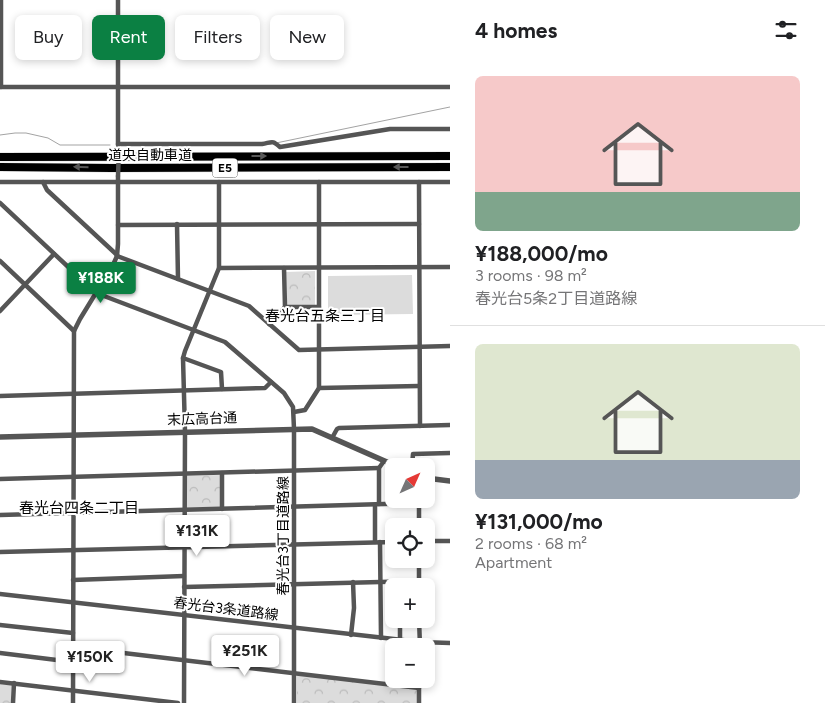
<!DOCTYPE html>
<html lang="en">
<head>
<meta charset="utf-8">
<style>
	:root { --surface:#fff; --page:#f6f6f6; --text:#202124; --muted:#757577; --line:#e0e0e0; --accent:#0b8043 }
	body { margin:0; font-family:Figtree,"Noto Sans JP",sans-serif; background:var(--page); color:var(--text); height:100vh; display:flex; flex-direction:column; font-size:19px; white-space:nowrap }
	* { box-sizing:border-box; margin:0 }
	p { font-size:16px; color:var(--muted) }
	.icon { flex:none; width:28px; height:28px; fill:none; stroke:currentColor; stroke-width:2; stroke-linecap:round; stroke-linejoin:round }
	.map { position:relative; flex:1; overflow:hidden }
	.sheet { display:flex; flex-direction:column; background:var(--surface); width:375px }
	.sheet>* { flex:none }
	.guide { position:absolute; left:15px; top:15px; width:360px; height:45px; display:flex; gap:10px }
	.needle { width:32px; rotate:45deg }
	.tools { position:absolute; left:385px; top:458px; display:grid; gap:10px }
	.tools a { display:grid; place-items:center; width:50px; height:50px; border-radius:8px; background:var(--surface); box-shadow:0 2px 8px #0003; font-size:25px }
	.price { position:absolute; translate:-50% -42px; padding:0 11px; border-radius:5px; background:#fff; color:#222; font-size:16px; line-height:32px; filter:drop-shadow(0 1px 2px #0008) }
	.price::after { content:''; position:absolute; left:50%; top:30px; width:15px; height:11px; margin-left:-8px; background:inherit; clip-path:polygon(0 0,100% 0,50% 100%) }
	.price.current { background:var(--accent); color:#fff }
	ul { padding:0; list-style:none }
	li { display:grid; align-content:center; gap:10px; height:265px; padding:0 25px }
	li+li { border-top:1px solid var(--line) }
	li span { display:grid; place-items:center; height:155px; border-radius:8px; color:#555 }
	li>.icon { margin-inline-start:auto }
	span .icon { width:90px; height:90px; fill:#fffc; stroke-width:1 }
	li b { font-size:21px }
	h2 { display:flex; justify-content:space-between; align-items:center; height:60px; padding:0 25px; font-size:21px }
	.pill { padding:0 18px; border-radius:8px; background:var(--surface); box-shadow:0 2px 8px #0003; font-size:18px; line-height:45px }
	.pill.current { background:var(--accent); color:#fff }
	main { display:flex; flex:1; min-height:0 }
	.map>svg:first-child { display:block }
	.grass { fill:#dcdcdc }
	.park { fill:url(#park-crowns) }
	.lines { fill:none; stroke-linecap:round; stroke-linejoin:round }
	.stream { stroke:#a3a3a3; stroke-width:1 }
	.motorway-casing { stroke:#dbdbdb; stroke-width:9 }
	.minor { stroke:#555; stroke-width:4.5 }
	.tertiary { stroke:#555; stroke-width:5.5 }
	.motorway { stroke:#000; stroke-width:8 }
	.minor-bridge { stroke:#555; stroke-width:4.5 }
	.oneway { fill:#595959 }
	.labels { text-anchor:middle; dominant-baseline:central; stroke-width:4; stroke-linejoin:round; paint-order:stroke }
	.shield { fill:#fff; stroke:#4c4c4c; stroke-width:1 }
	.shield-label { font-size:12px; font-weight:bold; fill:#000 }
	.street-label { font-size:14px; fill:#000; stroke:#fff }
	.neighbourhood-label { font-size:15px; fill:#000; stroke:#fff }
</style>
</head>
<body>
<main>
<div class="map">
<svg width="450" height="703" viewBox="0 0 450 703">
	<defs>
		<pattern id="park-crowns" width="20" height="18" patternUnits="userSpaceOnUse" patternTransform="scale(1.25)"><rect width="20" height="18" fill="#dcdcdc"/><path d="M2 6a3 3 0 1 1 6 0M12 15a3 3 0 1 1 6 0" fill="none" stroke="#bbb"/></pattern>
	</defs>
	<rect width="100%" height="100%" fill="#fff"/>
	<polygon class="grass" points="412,275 413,314 328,315 328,276"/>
	<g class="park">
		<polygon points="315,271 315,305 287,305 286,272"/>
		<polygon points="220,475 221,507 187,508 187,476"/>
		<polygon points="297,675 418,689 418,703 297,703"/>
		<polygon points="0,684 12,685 11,703 0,703"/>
	</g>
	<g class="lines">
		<g class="stream">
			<polyline points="0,135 15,133 26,133 48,138 60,145 110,145"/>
			<polyline points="276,143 450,107"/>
		</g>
		<defs>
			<g id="motorway">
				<polyline points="0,157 450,156"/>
				<polyline points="0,167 112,168 450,167"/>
			</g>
		</defs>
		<use href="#motorway" class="motorway-casing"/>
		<g class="minor">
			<polyline points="1,0 1,87"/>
			<polyline points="118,0 118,145"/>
			<polyline points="0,87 450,87"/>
			<path d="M118,144H262C273,142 272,140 280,147L390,129H450"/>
			<polyline points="0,182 450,182"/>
			<polyline points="43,182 47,190 117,255"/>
			<polyline points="419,182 420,426"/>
			<polyline points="0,203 96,293 225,342 284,393 293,407 294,429 294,703"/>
			<polyline points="177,224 178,279"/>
			<polyline points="118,225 419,224"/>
			<polyline points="117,256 249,306 299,350 450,346"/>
			<polyline points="0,261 74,331"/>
			<polyline points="219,268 450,267"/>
			<polyline points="284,268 285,307"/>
			<polyline points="0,311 54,254"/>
			<polyline points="269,324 285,307 319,307"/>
			<polyline points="183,358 221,372 222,389"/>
			<polyline points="319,388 419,386"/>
			<polyline points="0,396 265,388 271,382"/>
			<polyline points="294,412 305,410 319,388 319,182"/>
			<polyline points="332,438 337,429 339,428 450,425"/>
			<polyline points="412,466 413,454 450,453"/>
			<polyline points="222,473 222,509"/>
			<polyline points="0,479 379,468"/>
			<polyline points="379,504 379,468 384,461"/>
			<polyline points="375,505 375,542"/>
			<polyline points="0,515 419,503"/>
			<polyline points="419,526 419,499"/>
			<polyline points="426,541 450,541"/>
			<polyline points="380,542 381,638"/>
			<polyline points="0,552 394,542"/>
			<polyline points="419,559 419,586"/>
			<polyline points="73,580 184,576"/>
			<polyline points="184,587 419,581"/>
			<polyline points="0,594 420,642 450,643"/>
			<polyline points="400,619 400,640"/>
			<polyline points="419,619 420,646"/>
			<polyline points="0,625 73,633"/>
			<polyline points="351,635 354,608 353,582"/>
			<polyline points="73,647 419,688"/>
			<polyline points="0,653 73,662"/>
			<polyline points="0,682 178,703"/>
			<polyline points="13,703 14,683"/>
			<polyline points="73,703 74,331 80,319 113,265 117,256 118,244 118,176"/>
			<polyline points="184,703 185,432 183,358 185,351 219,268 219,182"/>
			<polyline points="419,703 419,679"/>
		</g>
		<g class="tertiary">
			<polyline points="0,437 312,429 396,466"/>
			<polyline points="426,478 450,481"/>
		</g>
		<use href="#motorway" class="motorway"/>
		<polyline class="minor-bridge" points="118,176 119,149"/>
	</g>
	<defs><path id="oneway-solid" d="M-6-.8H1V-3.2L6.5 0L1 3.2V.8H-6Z" transform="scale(1.25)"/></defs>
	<g class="oneway">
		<use href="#oneway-solid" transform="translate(259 156)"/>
		<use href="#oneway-solid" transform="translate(81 167) rotate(-179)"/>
		<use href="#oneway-solid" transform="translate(401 167) rotate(-180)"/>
	</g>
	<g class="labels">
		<rect class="shield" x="212.5" y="158.5" width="25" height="19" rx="4"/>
		<g class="shield-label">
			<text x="225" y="168">E5</text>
		</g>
		<g class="street-label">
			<text x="150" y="155">道央自動車道</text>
			<text transform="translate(202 419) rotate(-2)">末広高台通</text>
			<text transform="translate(283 536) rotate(-90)">春光台3丁目道路線</text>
			<text transform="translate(226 609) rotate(7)">春光台3条道路線</text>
		</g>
		<g class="neighbourhood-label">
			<text x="325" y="316">春光台五条三丁目</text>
			<text x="79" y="508">春光台四条二丁目</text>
		</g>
	</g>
</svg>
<div class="tools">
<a><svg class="needle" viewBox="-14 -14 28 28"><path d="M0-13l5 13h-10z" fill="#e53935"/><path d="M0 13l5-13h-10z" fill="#757577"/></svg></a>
<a><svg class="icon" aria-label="locate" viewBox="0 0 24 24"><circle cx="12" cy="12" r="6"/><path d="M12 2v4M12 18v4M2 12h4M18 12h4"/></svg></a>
<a>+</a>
<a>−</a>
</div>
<b class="price current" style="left:101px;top:304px">¥188K</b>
<b class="price" style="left:197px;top:557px">¥131K</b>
<b class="price" style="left:245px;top:677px">¥251K</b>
<b class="price" style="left:90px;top:683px">¥150K</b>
<div class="guide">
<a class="pill">Buy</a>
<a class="pill current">Rent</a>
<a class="pill">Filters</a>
<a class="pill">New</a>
</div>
</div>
<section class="sheet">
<h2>4 homes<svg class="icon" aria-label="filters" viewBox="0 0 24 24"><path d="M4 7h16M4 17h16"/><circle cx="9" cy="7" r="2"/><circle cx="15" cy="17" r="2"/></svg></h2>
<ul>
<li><span style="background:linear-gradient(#f6c9c9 75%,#7fa58c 0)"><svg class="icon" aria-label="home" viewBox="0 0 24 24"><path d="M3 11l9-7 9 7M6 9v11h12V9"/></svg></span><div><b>¥188,000/mo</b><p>3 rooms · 98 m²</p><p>春光台5条2丁目道路線</p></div></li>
<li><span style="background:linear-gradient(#dfe7d0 75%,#9aa5b1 0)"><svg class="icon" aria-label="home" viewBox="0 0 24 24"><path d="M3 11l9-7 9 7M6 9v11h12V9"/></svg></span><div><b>¥131,000/mo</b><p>2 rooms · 68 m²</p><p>Apartment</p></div></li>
</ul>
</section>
</main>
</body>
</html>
